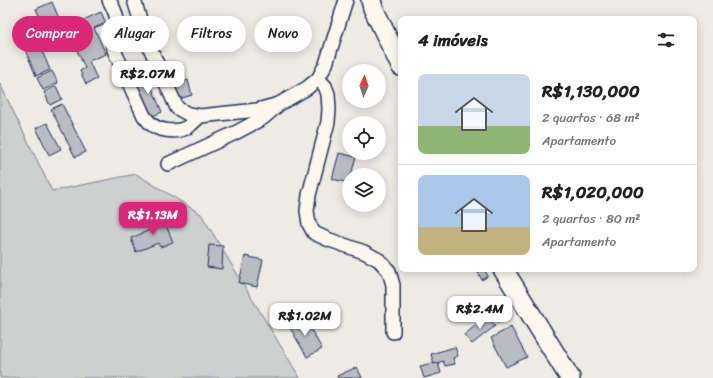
<!DOCTYPE html>
<html lang="pt">
<head>
<meta charset="utf-8">
<style>
	:root { --surface:#fff; --page:#f2f2f2; --text:#222; --muted:#767676; --line:#e0e0e0; --accent:#db2777 }
	body { margin:0; font-family:Sriracha,sans-serif; background:var(--page); color:var(--text); height:100vh; display:flex; flex-direction:column; font-size:15px; white-space:nowrap }
	* { box-sizing:border-box; margin:0 }
	p { font-size:13px; color:var(--muted) }
	.icon { flex:none; width:22px; height:22px; fill:none; stroke:currentColor; stroke-width:2; stroke-linecap:round; stroke-linejoin:round }
	.map { position:relative; flex:1; overflow:hidden }
	.side { position:absolute; left:398px; top:16px; width:299px; height:256px; display:flex; flex-direction:column; background:var(--surface); border-radius:8px; box-shadow:0 2px 10px #0003 }
	.side>* { flex:none }
	.banner { position:absolute; left:12px; top:16px; width:326px; height:36px; display:flex; gap:8px }
	.needle { width:26px; rotate:3deg }
	.buttons { position:absolute; left:342px; top:64px; display:grid; gap:8px }
	.buttons a { display:grid; place-items:center; width:44px; height:44px; border-radius:50%; background:var(--surface); box-shadow:0 2px 10px #0003; font-size:20px }
	.price { position:absolute; translate:-50% -34px; padding:0 9px; border-radius:8px; background:#fff; color:#222; font-size:13px; line-height:26px; filter:drop-shadow(0 1px 2px #0008) }
	.price::after { content:''; position:absolute; left:50%; top:24px; width:12px; height:9px; margin-left:-6px; background:inherit; clip-path:polygon(0 0,100% 0,50% 100%) }
	.price.current { background:var(--accent); color:#fff }
	ul { padding:0; list-style:none }
	li { display:flex; align-items:center; gap:12px; height:100px; padding:0 20px }
	li+li { border-top:1px solid var(--line) }
	li span { display:grid; place-items:center; flex:none; width:112px; height:80px; border-radius:8px; color:#555 }
	li>.icon { margin-inline-start:auto }
	span .icon { width:48px; height:48px; fill:#fffc; stroke-width:1 }
	li b { font-size:17px }
	h2 { display:flex; justify-content:space-between; align-items:center; height:48px; padding:0 20px; font-size:17px }
	.pill { padding:0 14px; border-radius:18px; background:var(--surface); box-shadow:0 2px 10px #0003; font-size:14px; line-height:36px }
	.pill.current { background:var(--accent); color:#fff }
	.map>svg:first-child { display:block }
	.green { fill:#cecfcf; stroke:#747f96 }
	.building { fill:#b9bcc3; stroke:#1b2f5e }
	.lines { fill:none; stroke-linecap:round; stroke-linejoin:round }
	.street-casing { stroke:#1b2f5e; stroke-width:16 }
	.secondary-casing { stroke:#1b2f5e; stroke-width:22 }
	.street { stroke:#fbf7ec; stroke-width:13 }
	.secondary { stroke:#fbf7ec; stroke-width:19 }
</style>
</head>
<body>
<div class="map">
<svg width="713" height="378" viewBox="0 0 713 378">
	<rect width="100%" height="100%" fill="#eeebe4"/>
	<filter id="ink" filterUnits="userSpaceOnUse"><feTurbulence type="fractalNoise" baseFrequency=".025" numOctaves="2"/><feDisplacementMap in="SourceGraphic" scale="8" xChannelSelector="R" yChannelSelector="G"/><feConvolveMatrix kernelMatrix="1 2 1 2 8 2 1 2 1" color-interpolation-filters="sRGB"/></filter>
	<g filter="url(#ink)">
		<polygon class="green" points="0,84 52,191 136,174 201,214 300,378 0,378"/>
		<g class="building">
			<polygon points="52,2 61,23 67,21 74,36 66,39 68,42 46,52 36,30 44,26 36,9"/>
			<polygon points="101,12 106,23 94,28 106,54 89,61 97,79 86,84 80,71 85,68 75,46 80,44 72,25"/>
			<polygon points="38,41 50,70 36,76 24,47"/>
			<polygon points="52,71 58,83 43,90 37,78"/>
			<polygon points="146,74 162,112 151,117 134,79"/>
			<polygon points="188,80 192,95 176,100 171,85"/>
			<polygon points="56,86 62,99 50,105 44,92"/>
			<polygon points="62,104 86,152 75,157 51,109"/>
			<polygon points="47,123 61,149 49,155 36,128"/>
			<polygon points="339,153 356,157 351,175 349,175 349,183 332,179"/>
			<polygon points="162,216 173,242 160,247 158,243 136,252 131,238 150,230 147,222"/>
			<polygon points="209,245 223,246 222,269 207,267"/>
			<polygon points="245,256 263,260 257,287 239,283"/>
			<polygon points="476,269 484,269 488,276 482,280"/>
			<polygon points="498,295 511,311 498,322 485,306"/>
			<polygon points="487,316 495,326 472,344 464,335"/>
			<polygon points="304,317 322,349 307,357 289,326"/>
			<polygon points="511,327 527,357 506,367 491,338"/>
			<polygon points="455,347 458,356 453,358 455,364 445,366 443,361 434,364 431,354"/>
			<polygon points="433,363 434,364 438,363 441,373 424,378 420,366"/>
			<polygon points="357,367 362,378 338,378 337,376"/>
		</g>
		<g class="lines">
			<defs>
				<g id="street">
					<path d="M109,0C113,7 118,16 117,25C117,29 114,33 113,37C112,42 113,46 114,50L144,116C146,118 148,121 150,123C158,131 175,133 186,128C191,125 196,120 200,116"/>
					<polyline points="134,0 146,39 177,108 188,114 200,116 257,110 279,104 307,88 318,79 326,64 346,0"/>
					<polyline points="318,79 325,86 328,94 329,109 328,122 309,195 307,211 309,224 314,233 327,239 364,252 379,260 389,271 393,285 393,332"/>
					<polyline points="168,164 235,133 263,118 276,107"/>
				</g>
				<g id="secondary">
					<polyline points="371,0 373,8 401,66"/>
					<polyline points="503,269 570,378"/>
				</g>
			</defs>
			<use href="#street" class="street-casing"/>
			<use href="#secondary" class="secondary-casing"/>
			<use href="#street" class="street"/>
			<use href="#secondary" class="secondary"/>
		</g>
	</g>
</svg>
<div class="buttons">
<a><svg class="needle" viewBox="-14 -14 28 28"><path d="M0-13l5 13h-10z" fill="#e53935"/><path d="M0 13l5-13h-10z" fill="#767676"/></svg></a>
<a><svg class="icon" aria-label="locate" viewBox="0 0 24 24"><circle cx="12" cy="12" r="6"/><path d="M12 2v4M12 18v4M2 12h4M18 12h4"/></svg></a>
<a><svg class="icon" aria-label="layers" viewBox="0 0 24 24"><path d="M12 4l9 5-9 5-9-5zM3 14l9 5 9-5"/></svg></a>
</div>
<b class="price" style="left:148px;top:95px">R$2.07M</b>
<b class="price current" style="left:153px;top:236px">R$1.13M</b>
<b class="price" style="left:480px;top:330px">R$2.4M</b>
<b class="price" style="left:305px;top:337px">R$1.02M</b>
<div class="banner">
<a class="pill current">Comprar</a>
<a class="pill">Alugar</a>
<a class="pill">Filtros</a>
<a class="pill">Novo</a>
</div>
<section class="side">
<h2>4 imóveis<svg class="icon" aria-label="filters" viewBox="0 0 24 24"><path d="M4 7h16M4 17h16"/><circle cx="9" cy="7" r="2"/><circle cx="15" cy="17" r="2"/></svg></h2>
<ul>
<li><span style="background:linear-gradient(#c9d6e8 65%,#8fb573 0)"><svg class="icon" aria-label="home" viewBox="0 0 24 24"><path d="M3 11l9-7 9 7M6 9v11h12V9"/></svg></span><div><b>R$1,130,000</b><p>2 quartos · 68 m²</p><p>Apartamento</p></div></li>
<li><span style="background:linear-gradient(#a9c7e8 65%,#c2b280 0)"><svg class="icon" aria-label="home" viewBox="0 0 24 24"><path d="M3 11l9-7 9 7M6 9v11h12V9"/></svg></span><div><b>R$1,020,000</b><p>2 quartos · 80 m²</p><p>Apartamento</p></div></li>
</ul>
</section>
</div>
</body>
</html>
